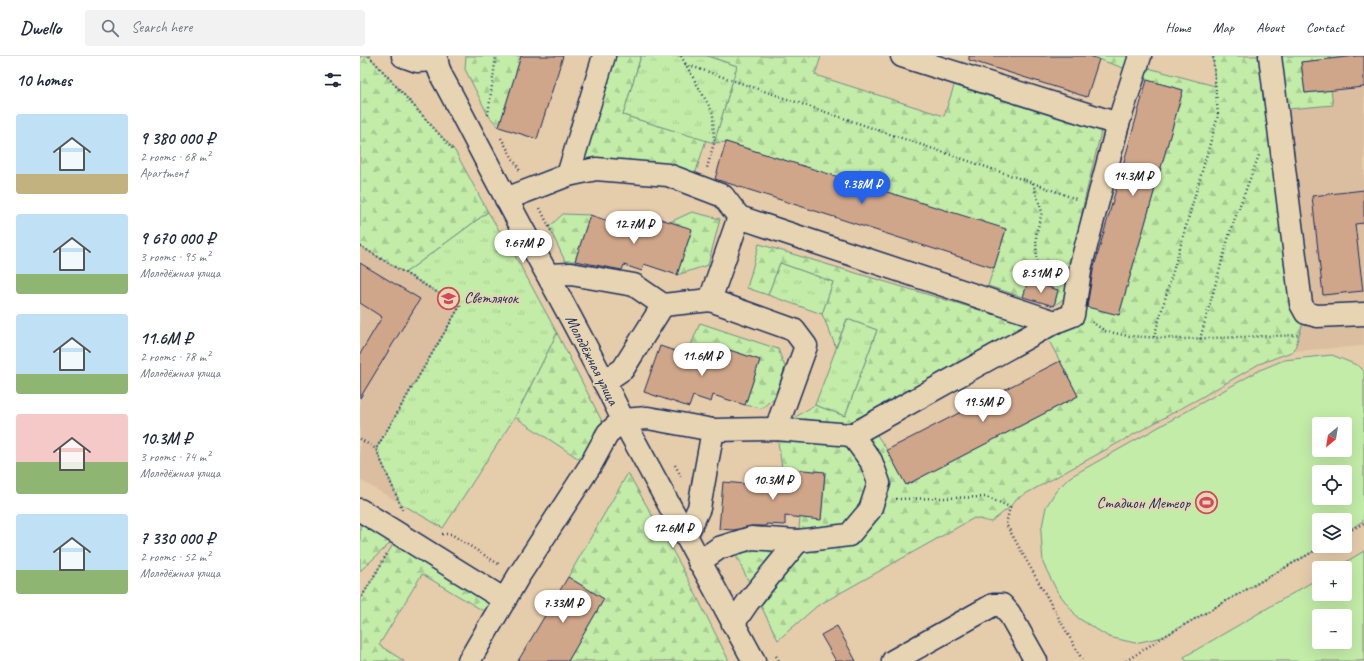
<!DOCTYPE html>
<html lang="en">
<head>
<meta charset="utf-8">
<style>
	:root { --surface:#fff; --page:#f2f2f3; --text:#1f2937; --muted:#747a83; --line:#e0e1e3; --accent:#2563eb }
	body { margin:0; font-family:Caveat,sans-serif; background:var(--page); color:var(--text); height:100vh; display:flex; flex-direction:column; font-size:15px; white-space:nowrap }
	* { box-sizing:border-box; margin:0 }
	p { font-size:13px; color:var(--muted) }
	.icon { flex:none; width:22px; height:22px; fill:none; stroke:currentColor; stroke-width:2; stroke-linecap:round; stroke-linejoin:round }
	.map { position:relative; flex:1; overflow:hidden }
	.drawer { display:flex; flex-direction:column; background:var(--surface); width:360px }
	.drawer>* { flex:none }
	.needle { width:26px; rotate:210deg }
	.controls { position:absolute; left:952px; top:361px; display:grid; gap:8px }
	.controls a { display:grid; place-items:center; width:40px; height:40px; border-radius:4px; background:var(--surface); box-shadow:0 4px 16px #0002; font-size:20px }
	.price { position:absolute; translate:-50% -34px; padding:0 9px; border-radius:14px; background:#fff; color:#222; font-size:13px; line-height:26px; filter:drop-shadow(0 1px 2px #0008) }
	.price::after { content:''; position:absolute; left:50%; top:24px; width:12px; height:9px; margin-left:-6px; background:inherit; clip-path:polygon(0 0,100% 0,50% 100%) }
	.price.selected { background:var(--accent); color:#fff }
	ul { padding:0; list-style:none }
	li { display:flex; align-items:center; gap:12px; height:100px; padding:0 16px }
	li span { display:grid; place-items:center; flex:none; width:112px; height:80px; border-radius:4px; color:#555 }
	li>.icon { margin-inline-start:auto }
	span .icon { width:48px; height:48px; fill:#fffc; stroke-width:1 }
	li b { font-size:17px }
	h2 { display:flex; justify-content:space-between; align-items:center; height:48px; padding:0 16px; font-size:17px }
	header { display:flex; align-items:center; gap:24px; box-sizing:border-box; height:56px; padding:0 20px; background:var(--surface); border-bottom:1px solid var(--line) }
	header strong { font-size:19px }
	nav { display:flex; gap:22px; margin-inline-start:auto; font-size:14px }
	.search { width:280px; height:36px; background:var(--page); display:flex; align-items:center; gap:10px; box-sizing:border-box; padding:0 14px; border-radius:4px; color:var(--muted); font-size:15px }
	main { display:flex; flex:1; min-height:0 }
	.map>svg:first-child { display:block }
	.built { fill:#dbbea0 }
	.green { fill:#c3eca8; stroke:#6f8e83; fill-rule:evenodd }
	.forest { fill:url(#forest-firs); stroke:#6f8e83; fill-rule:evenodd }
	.park { fill:url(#park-tufts); stroke:#6f8e83 }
	.building { fill:#d0a68a; stroke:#1b2f5e }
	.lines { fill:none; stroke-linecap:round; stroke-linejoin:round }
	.minor-casing { stroke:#1b2f5e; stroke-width:25 }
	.path { stroke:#1b2f5e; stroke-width:2.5; stroke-dasharray:1 3; stroke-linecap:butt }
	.minor { stroke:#e7d4b2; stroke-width:22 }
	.labels { text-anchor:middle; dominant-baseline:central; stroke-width:4; stroke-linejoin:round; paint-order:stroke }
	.poi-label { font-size:16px; fill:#1b2f5e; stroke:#e7d4b2; text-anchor:start }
	.street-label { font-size:16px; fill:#1b2f5e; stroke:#e7d4b2 }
</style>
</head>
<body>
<header>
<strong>Dwello</strong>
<div class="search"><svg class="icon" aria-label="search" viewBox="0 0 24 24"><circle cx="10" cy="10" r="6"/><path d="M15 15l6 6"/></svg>Search here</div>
<nav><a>Home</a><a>Map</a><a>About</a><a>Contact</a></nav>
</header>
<main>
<section class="drawer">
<h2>10 homes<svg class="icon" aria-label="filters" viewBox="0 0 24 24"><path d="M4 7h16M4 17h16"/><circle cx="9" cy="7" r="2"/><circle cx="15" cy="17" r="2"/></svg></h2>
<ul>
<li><span style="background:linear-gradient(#bfe0f5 75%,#c2b280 0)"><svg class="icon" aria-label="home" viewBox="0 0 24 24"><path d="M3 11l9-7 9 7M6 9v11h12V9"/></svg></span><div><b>9 380 000 ₽</b><p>2 rooms · 68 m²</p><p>Apartment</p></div></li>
<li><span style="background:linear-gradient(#bfe0f5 75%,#8fb573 0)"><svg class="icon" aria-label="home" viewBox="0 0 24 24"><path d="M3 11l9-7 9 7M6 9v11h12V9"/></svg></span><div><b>9 670 000 ₽</b><p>3 rooms · 95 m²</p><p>Молодёжная улица</p></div></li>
<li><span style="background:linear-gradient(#bfe0f5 75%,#8fb573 0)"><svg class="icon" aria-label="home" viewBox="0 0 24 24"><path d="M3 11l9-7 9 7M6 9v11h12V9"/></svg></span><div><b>11.6M ₽</b><p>2 rooms · 78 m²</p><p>Молодёжная улица</p></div></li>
<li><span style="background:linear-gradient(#f6c9c9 60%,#8fb573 0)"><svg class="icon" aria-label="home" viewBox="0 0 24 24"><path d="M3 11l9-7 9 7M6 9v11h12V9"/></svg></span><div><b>10.3M ₽</b><p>3 rooms · 74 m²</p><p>Молодёжная улица</p></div></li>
<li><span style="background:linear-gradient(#bfe0f5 70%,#8fb573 0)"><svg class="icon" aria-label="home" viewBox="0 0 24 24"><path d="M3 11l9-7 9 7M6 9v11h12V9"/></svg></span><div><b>7 330 000 ₽</b><p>2 rooms · 52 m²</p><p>Молодёжная улица</p></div></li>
</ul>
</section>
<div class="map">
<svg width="1004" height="605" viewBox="0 0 1004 605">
	<defs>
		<pattern id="forest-firs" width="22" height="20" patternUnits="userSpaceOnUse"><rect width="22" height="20" fill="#c3eca8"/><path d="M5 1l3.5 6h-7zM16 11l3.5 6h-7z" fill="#a7cb93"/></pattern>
		<pattern id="park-tufts" width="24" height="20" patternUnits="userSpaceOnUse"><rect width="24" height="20" fill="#c3eca8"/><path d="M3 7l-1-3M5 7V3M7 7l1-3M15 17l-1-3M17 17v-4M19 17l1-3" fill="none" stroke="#a7cb93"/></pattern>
	</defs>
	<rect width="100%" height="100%" fill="#e5ccab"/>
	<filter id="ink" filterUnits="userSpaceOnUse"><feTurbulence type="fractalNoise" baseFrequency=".025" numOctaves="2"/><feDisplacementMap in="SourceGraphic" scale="8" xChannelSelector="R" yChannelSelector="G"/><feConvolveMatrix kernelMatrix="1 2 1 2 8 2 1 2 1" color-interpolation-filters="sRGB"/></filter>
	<g filter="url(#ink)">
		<g class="built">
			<polygon points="867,0 1004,0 1004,290 934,295 899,308 840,342"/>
			<polygon points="0,14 159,207 197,277 155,361 83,472 0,424"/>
		</g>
		<g class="green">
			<path d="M972,299L999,310L1004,315V464L985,477V464H959V490H963L803,581L775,587L749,581L718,562L697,535L683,507L681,476L686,451L696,435L710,421L900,314L924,304ZM959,368H985V394H959ZM959,416H985V442H959Z"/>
			<path d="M1004,495V605H826L824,601L959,522V538H985V512H976ZM959,560H985V586H959Z"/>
		</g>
		<g class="forest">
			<polygon points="0,0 9,0 95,95 128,156 45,217 0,190"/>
			<polygon points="106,0 161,0 139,71 128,59 105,13"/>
			<polygon points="244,0 281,0 263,59 346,84 332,128 208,119"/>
			<polygon points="347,0 461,0 455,19 584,60 598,18 744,63 724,146 707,240 694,250 698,234 668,226 663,241 628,230 646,174 366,86 354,87 377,10"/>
			<path d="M729,0H780L777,9L855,30L853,0H997L941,6L945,37L971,34L973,49L917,54L946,257L934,295L899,308L840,342L656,443L650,451L631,466L614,462L457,550L418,584L370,488L438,485L440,461L461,463L465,417L422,412L416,373L455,349L485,360L517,274L487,263L476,291L462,258L473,226L420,207L408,239L387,232L399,188L683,273L723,249L759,259L823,34L787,24L773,22L775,16ZM683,273L718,340L546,429L527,394L510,369Z"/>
			<polygon points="332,156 360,163 348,209 317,219 332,174 310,166"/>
			<polygon points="203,158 230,159 215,205 205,205 189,171"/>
			<polygon points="340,267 418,293 425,311 415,341 402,352 385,349 400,304 357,290 350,312 327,299"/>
			<polygon points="197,277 248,377 230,410 155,361"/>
			<polygon points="268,417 324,515 369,605 208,605 244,543 208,521"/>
			<polygon points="0,454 145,544 135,562 62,518 19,589 44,605 0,605 0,544 38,480 0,515"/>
		</g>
		<g class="park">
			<polygon points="281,0 347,0 377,10 354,87 263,59"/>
			<polygon points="128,156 159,207 197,277 155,361 83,472 40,447 16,393 100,250 45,217"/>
			<polygon points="420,207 473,226 462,258 408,239"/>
			<polygon points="487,263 517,274 485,360 455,349"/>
		</g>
		<g class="building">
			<polygon points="161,0 203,0 177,83 139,71"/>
			<polygon points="609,0 729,0 739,3 727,41 609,4"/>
			<polygon points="997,0 1004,0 1004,31 945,37 941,6"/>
			<polygon points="787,24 823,34 759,259 727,251 733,215"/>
			<polygon points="366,86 646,173 634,212 355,123"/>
			<polygon points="1004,134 1004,167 995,168 1003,235 963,239 952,140"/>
			<polygon points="230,159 282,176 288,159 332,173 317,219 284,208 282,215 264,209 262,214 215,205"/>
			<polygon points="0,207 60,243 0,342 0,298 22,261 0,247"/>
			<polygon points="668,225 698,234 694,250 663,241"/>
			<polygon points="300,290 352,307 357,290 400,304 385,349 353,339 351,346 333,340 329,351 284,336"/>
			<polygon points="700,305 718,340 546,429 527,394"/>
			<polygon points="422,412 465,416 461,464 425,460 425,469 406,468 406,470 392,470 374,474 359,473 363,426 420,431"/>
			<polygon points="208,521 244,543 208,605 158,605"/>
			<polygon points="477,570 496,605 476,605 461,579"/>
		</g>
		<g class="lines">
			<defs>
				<g id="minor">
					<polyline points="43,0 57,5 76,4"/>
					<path d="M76,0L78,11L82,21C104,61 124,102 146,142C185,216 227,288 263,364L394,605"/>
					<polyline points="542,0 758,68"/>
					<polyline points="910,0 941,248 946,257 957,260 1004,258"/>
					<polyline points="208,119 244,0"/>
					<polyline points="146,143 208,119 236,113 308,119 363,140 379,161 350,244 303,249 274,229 211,218 188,219"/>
					<polyline points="379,161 695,266 492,379"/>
					<polyline points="350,244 434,274 446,290 416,373"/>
					<polyline points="695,266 713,259 721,209 758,68 780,0"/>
					<polyline points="244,326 263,313 303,249"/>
					<polyline points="0,454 145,544"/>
					<polyline points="339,506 359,492 391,482 438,485 489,479 510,454 519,427 511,405 492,379 416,373 353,374"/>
					<polyline points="373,568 388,546 438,485"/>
					<polyline points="109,605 158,521 230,410 248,377 263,364 288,362 353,374 339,452 326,480"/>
					<polyline points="533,605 633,549 642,549 649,557 676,605"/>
				</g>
			</defs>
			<use href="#minor" class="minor-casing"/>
			<g class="path">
				<polyline points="9,0 94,95"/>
				<polyline points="321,0 353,57 354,87 347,112"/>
				<polyline points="325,8 673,127 716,143"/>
				<polyline points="128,59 136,0"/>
				<polyline points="141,82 160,115"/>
				<polyline points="673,127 682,156 676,179 677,211"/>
				<polyline points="180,152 192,177"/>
				<polyline points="0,190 100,250 16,393"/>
				<polyline points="732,266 745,275 768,280 822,283 940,279"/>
				<polyline points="794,281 858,60 853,0"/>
				<polyline points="840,283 871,173 899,99"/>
				<polyline points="0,383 16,393 43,455"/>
				<polyline points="315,409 322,422"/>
				<polyline points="536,443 626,441 650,451 646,468 723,605"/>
				<polyline points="985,477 1004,467"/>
				<polyline points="82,478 91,478 140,509"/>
				<polyline points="0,544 28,496"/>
				<polyline points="416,600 419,605"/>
				<polyline points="766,605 803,581 963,490"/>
			</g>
			<use href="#minor" class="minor"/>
		</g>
	</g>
	<defs>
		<symbol id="school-ring" viewBox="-11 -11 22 22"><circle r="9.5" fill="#e7d4b2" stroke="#d1495b" stroke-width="1.5"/><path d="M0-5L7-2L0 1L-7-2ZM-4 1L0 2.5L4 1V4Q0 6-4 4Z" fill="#d1495b"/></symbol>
		<symbol id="stadium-ring" viewBox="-11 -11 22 22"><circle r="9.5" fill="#e7d4b2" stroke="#d1495b" stroke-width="1.5"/><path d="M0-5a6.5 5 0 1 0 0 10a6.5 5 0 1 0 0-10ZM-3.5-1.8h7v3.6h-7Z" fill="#d1495b"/></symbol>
	</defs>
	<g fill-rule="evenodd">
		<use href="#school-ring" x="76" y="230" width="25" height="25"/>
		<use href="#stadium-ring" x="834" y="434" width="25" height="25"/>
	</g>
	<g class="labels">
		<g class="poi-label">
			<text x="104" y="242">Светлячок</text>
			<text x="830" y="447" text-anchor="end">Стадион Метеор</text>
		</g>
		<g class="street-label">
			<text transform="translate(232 304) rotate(63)">Молодёжная улица</text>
		</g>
	</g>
</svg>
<div class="controls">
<a><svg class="needle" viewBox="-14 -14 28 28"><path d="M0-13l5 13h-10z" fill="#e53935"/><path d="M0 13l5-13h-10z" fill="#747a83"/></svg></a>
<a><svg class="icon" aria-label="locate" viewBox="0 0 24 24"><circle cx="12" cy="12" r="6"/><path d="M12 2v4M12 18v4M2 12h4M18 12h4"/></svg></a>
<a><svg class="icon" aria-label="layers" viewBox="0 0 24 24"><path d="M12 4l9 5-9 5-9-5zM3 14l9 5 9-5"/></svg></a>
<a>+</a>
<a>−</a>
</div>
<b class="price" style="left:773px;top:141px">14.3M ₽</b>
<b class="price selected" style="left:502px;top:149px">9.38M ₽</b>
<b class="price" style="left:274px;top:189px">12.7M ₽</b>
<b class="price" style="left:163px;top:208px">9.67M ₽</b>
<b class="price" style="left:681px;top:238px">8.51M ₽</b>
<b class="price" style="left:342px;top:321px">11.6M ₽</b>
<b class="price" style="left:623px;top:367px">19.5M ₽</b>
<b class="price" style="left:413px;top:445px">10.3M ₽</b>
<b class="price" style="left:313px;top:493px">12.6M ₽</b>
<b class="price" style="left:203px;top:568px">7.33M ₽</b>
</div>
</main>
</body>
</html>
